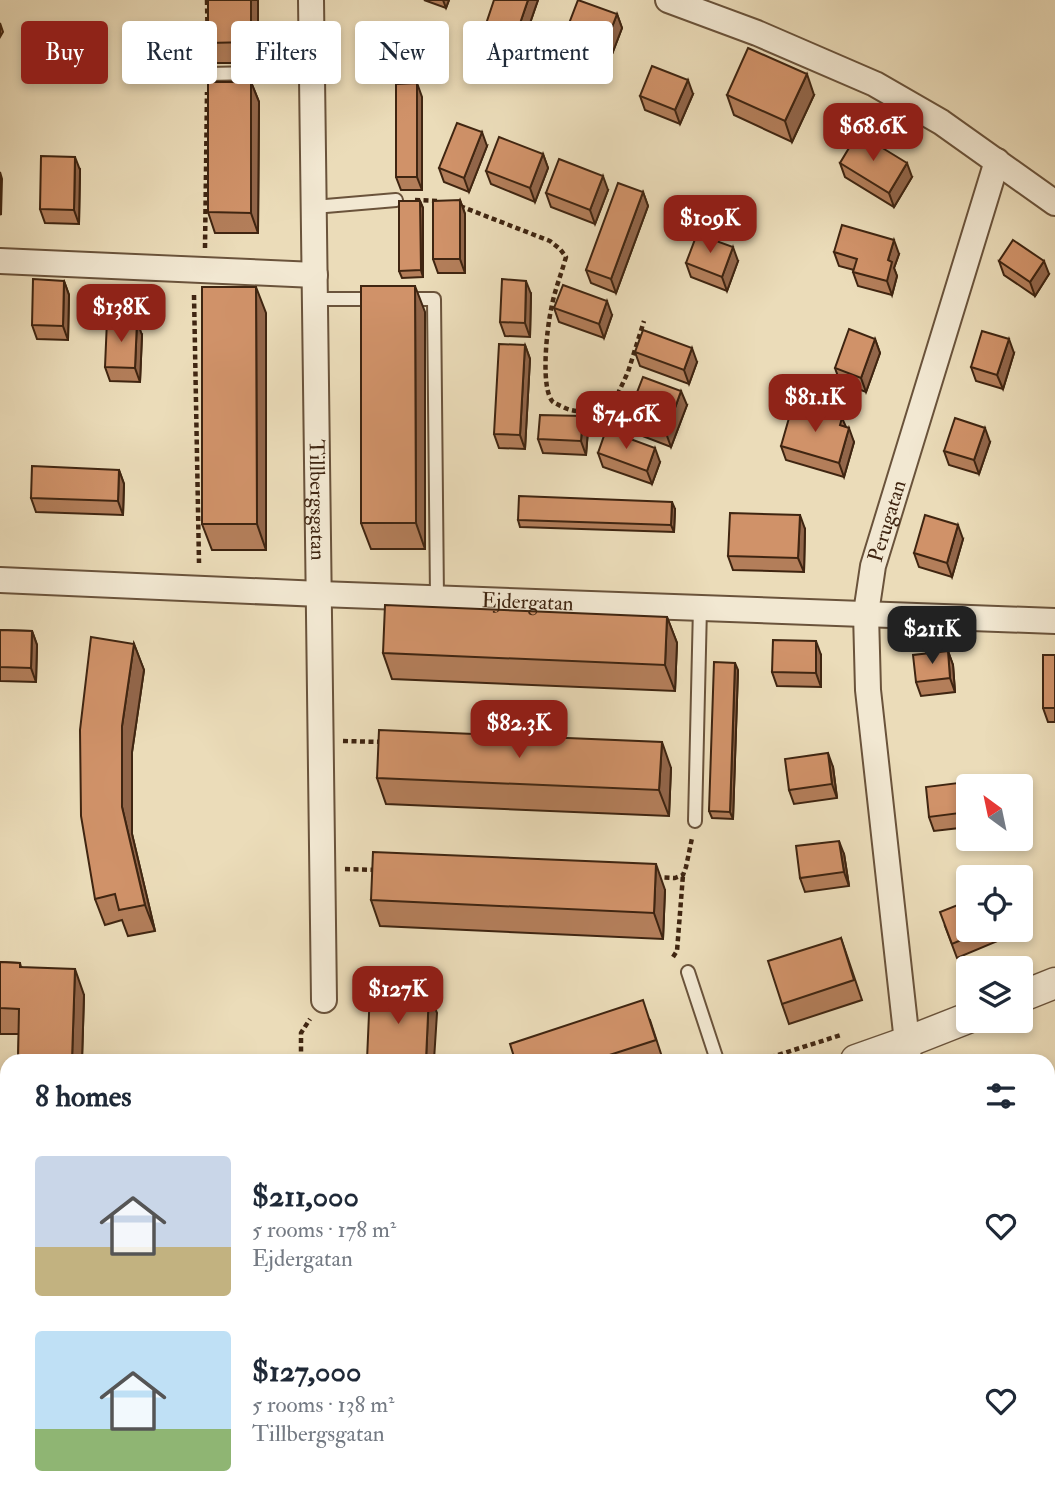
<!DOCTYPE html>
<html lang="en">
<head>
<meta charset="utf-8">
<style>
	:root { --surface:#fff; --page:#f2f2f3; --text:#1f2937; --muted:#747a83; --accent:#8f2418 }
	body { margin:0; font-family:"IM FELL Double Pica",serif; background:var(--page); color:var(--text); height:100vh; display:flex; flex-direction:column; font-size:26px; white-space:nowrap }
	* { box-sizing:border-box; margin:0 }
	p { font-size:23px; color:var(--muted) }
	.icon { flex:none; width:38px; height:38px; fill:none; stroke:currentColor; stroke-width:2; stroke-linecap:round; stroke-linejoin:round }
	.map { position:relative; flex:1; overflow:hidden }
	.drawer { position:absolute; left:0px; top:1054px; width:1055px; height:450px; display:flex; flex-direction:column; background:var(--surface); border-radius:21px 21px 0 0; box-shadow:0 4px 10px #0003 }
	.drawer>* { flex:none }
	.banner { position:absolute; left:21px; top:21px; width:700px; height:63px; display:flex; gap:14px }
	.needle { width:46px; rotate:327deg }
	.fabs { position:absolute; left:956px; top:774px; display:grid; gap:14px }
	.fabs a { display:grid; place-items:center; width:77px; height:77px; border-radius:7px; background:var(--surface); box-shadow:0 4px 10px #0003; font-size:35px }
	.price { position:absolute; translate:-50% -60px; padding:0 16px; border-radius:14px; background:var(--accent); color:#fff; font-size:23px; line-height:46px; filter:drop-shadow(0 2px 4px #0008) }
	.price::after { content:''; position:absolute; left:50%; top:42px; width:21px; height:16px; margin-left:-10px; background:inherit; clip-path:polygon(0 0,100% 0,50% 100%) }
	.price.selected { background:#222; color:#fff }
	ul { padding:0; list-style:none }
	li { display:flex; align-items:center; gap:21px; height:175px; padding:0 35px }
	li span { display:grid; place-items:center; flex:none; width:196px; height:140px; border-radius:7px; color:#555 }
	li>.icon { margin-inline-start:auto }
	span .icon { width:84px; height:84px; fill:#fffc; stroke-width:1 }
	li b { font-size:30px }
	h2 { display:flex; justify-content:space-between; align-items:center; height:84px; padding:0 35px; font-size:30px }
	.pill { padding:0 24px; border-radius:7px; background:var(--surface); box-shadow:0 4px 10px #0003; font-size:24px; line-height:63px }
	.pill.selected { background:var(--accent); color:#fff }
	.map>svg:first-child { display:block }
	.lines { fill:none; stroke-linecap:round; stroke-linejoin:round }
	.service-casing { stroke:#6a533b; stroke-width:16 }
	.minor-casing { stroke:#6a533b; stroke-width:28 }
	.tertiary-casing { stroke:#6a533b; stroke-width:33 }
	.path { stroke:#3f2511; stroke-width:4.5; stroke-dasharray:5 3.5; stroke-linecap:butt }
	.service { stroke:#f2e8d2; stroke-width:12 }
	.minor { stroke:#f2e8d2; stroke-width:24 }
	.tertiary { stroke:#f2e8d2; stroke-width:30 }
	.wall { fill:#b37e5a; stroke:#3f2511; stroke-width:2 }
	.shaded-wall { fill:#92664a; stroke:#3f2511; stroke-width:2 }
	.building { fill:#d09269; stroke:#3f2511; stroke-width:2 }
	.labels { text-anchor:middle; dominant-baseline:central; stroke-width:5; stroke-linejoin:round; paint-order:stroke }
	.street-label { font-size:21px; fill:#3f2511; stroke:#f2e8d2 }
</style>
</head>
<body>
<div class="map">
<svg width="1055" height="1503" viewBox="0 0 1055 1503">
	<rect width="100%" height="100%" fill="#ebdcb9"/>
	<filter id="stains"><feTurbulence type="fractalNoise" baseFrequency=".00286" numOctaves="4"/><feColorMatrix values="0 0 0 0 .2 0 0 0 0 .09 0 0 0 0 .02 0 0 0 .5 -.17"/></filter>
	<radialGradient id="worn" r=".72"><stop offset=".6" stop-color="#630" stop-opacity="0"/><stop offset="1" stop-color="#630" stop-opacity=".3"/></radialGradient>
	<g class="lines">
		<defs>
			<g id="service">
				<polyline points="208,74 312,72"/>
				<polyline points="314,207 396,200"/>
				<polyline points="315,299 375,299"/>
				<polyline points="404,299 434,299 437,598"/>
				<polyline points="695,821 700,607"/>
				<polyline points="688,972 717,1060"/>
				<polyline points="0,1213 7,1210"/>
			</g>
			<g id="minor">
				<path id="s1" d="M311,0L324,1000"/>
				<polyline points="668,0 757,33 875,84 941,122 1055,203"/>
				<polyline points="0,261 315,275"/>
				<path id="s2" d="M0,580L320,594L1055,621"/>
				<path id="s3" d="M909,1060L868,690L866,613L873,566L997,161"/>
				<polyline points="620,1496 621,1503"/>
				<polyline points="953,1496 954,1503"/>
				<polyline points="333,1503 333,1496"/>
			</g>
			<g id="tertiary">
				<polyline points="1020,997 1055,983"/>
				<polyline points="856,1060 907,1042 968,1018"/>
				<polyline points="0,1321 7,1320"/>
			</g>
		</defs>
		<use href="#service" class="service-casing"/>
		<use href="#minor" class="minor-casing"/>
		<use href="#tertiary" class="tertiary-casing"/>
		<g class="path">
			<polyline points="207,0 208,55"/>
			<polyline points="415,200 438,201"/>
			<path d="M460,206L550,241L560,249L566,257C561,275 554,292 551,310C547,328 540,389 553,402C556,404 559,405 563,407C580,416 599,408 615,400L628,372L644,321"/>
			<polyline points="205,248 207,92"/>
			<polyline points="194,295 199,563"/>
			<polyline points="343,741 383,742"/>
			<polyline points="345,869 378,870"/>
			<polyline points="656,877 675,878 683,875 686,867 692,838"/>
			<polyline points="673,957 677,951 683,875"/>
			<polyline points="301,1060 301,1033 310,1019"/>
			<polyline points="762,1060 841,1035"/>
			<polyline points="0,1386 7,1384"/>
			<polyline points="301,1503 302,1496"/>
		</g>
		<use href="#service" class="service"/>
		<use href="#minor" class="minor"/>
		<use href="#tertiary" class="tertiary"/>
	</g>
	<g class="wall">
		<polygon points="258,0 258,63 216,63 208,43"/>
		<polygon points="424,0 449,0 446,8"/>
		<polygon points="538,0 520,52 490,41 485,27"/>
		<polygon points="617,14 622,28 609,62 570,48 565,34"/>
		<polygon points="251,82 259,102 258,233 215,233 208,212"/>
		<polygon points="693,94 680,124 645,110 640,96"/>
		<polygon points="727,95 814,95 792,142 734,115"/>
		<polygon points="422,97 422,190 401,190 396,177"/>
		<polygon points="487,146 469,192 444,182 439,168"/>
		<polygon points="543,154 548,168 535,202 491,184 486,171"/>
		<polygon points="840,163 912,177 894,207 845,177"/>
		<polygon points="80,170 79,224 45,223 40,209"/>
		<polygon points="608,190 595,224 551,207 546,193"/>
		<polygon points="643,192 648,206 616,293 591,283 586,270"/>
		<polygon points="460,200 465,214 465,273 438,273 433,259"/>
		<polygon points="420,201 423,208 423,277 402,278 399,271"/>
		<polygon points="834,252 899,254 894,268 897,276 892,295 858,286 853,272 854,270 839,266"/>
		<polygon points="738,261 727,291 691,277 686,263"/>
		<polygon points="999,261 1049,274 1035,296 1004,275"/>
		<polygon points="64,281 69,295 68,340 37,339 32,325"/>
		<polygon points="531,294 530,337 505,336 500,322"/>
		<polygon points="554,308 612,315 604,338 559,322"/>
		<polygon points="425,312 425,549 371,549 361,523"/>
		<polygon points="266,313 266,550 212,550 202,524"/>
		<polygon points="142,335 140,382 110,381 105,367"/>
		<polygon points="875,339 880,353 866,392 840,382 835,368"/>
		<polygon points="525,345 530,359 525,449 499,448 494,434"/>
		<polygon points="635,352 697,362 689,384 640,366"/>
		<polygon points="1014,353 1003,389 976,381 971,367"/>
		<polygon points="687,405 671,447 632,432 627,418"/>
		<polygon points="842,418 846,427 854,442 844,477 786,460 781,446"/>
		<polygon points="588,430 586,455 543,453 538,439"/>
		<polygon points="990,442 979,474 949,465 944,451"/>
		<polygon points="598,453 660,462 652,484 603,467"/>
		<polygon points="119,470 124,484 123,515 36,512 31,498"/>
		<polygon points="675,509 674,532 520,527 518,520"/>
		<polygon points="805,529 804,572 733,570 728,556"/>
		<polygon points="963,539 952,577 919,567 914,553"/>
		<polygon points="667,617 677,643 675,691 392,679 383,653"/>
		<polygon points="0,630 32,631 37,645 36,682 0,681"/>
		<polygon points="134,644 144,670 132,752 132,834 155,931 128,936 122,920 105,925 95,899"/>
		<polygon points="948,651 953,665 955,692 921,696 916,682"/>
		<polygon points="821,655 821,687 777,686 772,672"/>
		<polygon points="1055,655 1055,722 1048,722 1043,708"/>
		<polygon points="738,670 733,819 712,818 709,811"/>
		<polygon points="833,767 837,798 794,804 789,790"/>
		<polygon points="671,768 669,816 386,804 377,778"/>
		<polygon points="968,786 968,827 934,831 929,817"/>
		<polygon points="844,854 849,886 805,892 800,878"/>
		<polygon points="665,890 663,939 380,926 371,900"/>
		<polygon points="945,926 968,929 997,929 1000,940 957,958"/>
		<polygon points="841,938 862,1000 789,1024 782,1004"/>
		<polygon points="0,962 20,963 21,967 84,995 82,1060 18,1060 19,1034 0,1034"/>
		<polygon points="650,1020 663,1060 515,1060"/>
		<polygon points="224,1496 277,1496 278,1502 274,1503 226,1503"/>
		<polygon points="371,1496 408,1496 408,1501 372,1501"/>
		<polygon points="663,1496 706,1496 706,1502 665,1503"/>
	</g>
	<g class="shaded-wall">
		<polygon points="251,0 258,0 258,63 251,42"/>
		<polygon points="443,0 449,0 446,8"/>
		<polygon points="528,0 538,0 520,52 515,38"/>
		<polygon points="617,14 622,28 609,62 604,48"/>
		<polygon points="0,23 3,32 0,37"/>
		<polygon points="807,74 814,95 792,142 785,121"/>
		<polygon points="688,80 693,94 680,124 675,110"/>
		<polygon points="251,82 259,102 258,233 251,213"/>
		<polygon points="417,83 422,97 422,190 417,177"/>
		<polygon points="482,132 487,146 469,192 464,178"/>
		<polygon points="543,154 548,168 535,202 530,188"/>
		<polygon points="75,157 80,170 79,224 74,210"/>
		<polygon points="907,163 912,177 894,207 889,193"/>
		<polygon points="0,172 2,179 1,215 0,213"/>
		<polygon points="603,176 608,190 595,224 590,210"/>
		<polygon points="643,192 648,206 616,293 611,279"/>
		<polygon points="460,200 465,214 465,273 460,259"/>
		<polygon points="420,201 423,208 423,277 421,270"/>
		<polygon points="894,240 899,254 894,268 897,276 892,295 887,281 888,260"/>
		<polygon points="733,247 738,261 727,291 722,277"/>
		<polygon points="1044,261 1049,274 1035,296 1030,282"/>
		<polygon points="64,281 69,295 68,340 63,326"/>
		<polygon points="526,281 531,294 530,337 525,323"/>
		<polygon points="415,286 425,312 425,549 416,523"/>
		<polygon points="256,287 266,313 266,550 257,524"/>
		<polygon points="607,301 612,315 604,338 599,324"/>
		<polygon points="137,321 142,335 140,382 135,368"/>
		<polygon points="875,339 880,353 866,392 861,378"/>
		<polygon points="1009,339 1014,353 1003,389 997,375"/>
		<polygon points="525,345 530,359 525,449 520,435"/>
		<polygon points="692,348 697,362 689,384 684,370"/>
		<polygon points="681,391 687,405 671,447 666,433"/>
		<polygon points="583,416 588,430 586,455 581,441"/>
		<polygon points="849,428 854,442 844,477 839,463"/>
		<polygon points="985,428 990,442 979,474 974,460"/>
		<polygon points="655,448 660,462 652,484 647,471"/>
		<polygon points="119,470 124,484 123,515 118,501"/>
		<polygon points="672,502 675,509 674,532 671,525"/>
		<polygon points="800,515 805,529 804,572 798,558"/>
		<polygon points="958,525 963,539 952,577 947,563"/>
		<polygon points="667,617 677,643 675,691 665,665"/>
		<polygon points="32,631 37,645 36,682 31,668"/>
		<polygon points="816,641 821,655 821,687 816,673"/>
		<polygon points="134,644 144,670 132,752 132,834 155,931 145,905 122,807 122,726"/>
		<polygon points="948,651 953,665 955,692 950,678"/>
		<polygon points="735,663 738,670 733,819 730,812"/>
		<polygon points="662,742 671,768 669,816 659,790"/>
		<polygon points="828,753 833,767 837,798 832,784"/>
		<polygon points="839,841 844,854 849,886 844,872"/>
		<polygon points="656,864 665,890 663,939 654,913"/>
		<polygon points="75,969 84,995 82,1060 72,1060"/>
		<polygon points="429,993 437,1013 434,1060 426,1060"/>
		<polygon points="1048,1493 1049,1503 1045,1503 1045,1496 1048,1496"/>
	</g>
	<g class="building">
		<polygon points="208,0 251,0 251,42 208,43"/>
		<polygon points="494,0 528,0 515,38 485,27"/>
		<polygon points="578,0 617,14 604,48 565,34"/>
		<polygon points="748,48 807,74 785,121 727,95"/>
		<polygon points="652,66 688,80 675,110 640,96"/>
		<polygon points="208,82 251,82 251,213 208,212"/>
		<polygon points="417,83 417,177 396,177 396,84"/>
		<polygon points="457,123 482,132 464,178 439,168"/>
		<polygon points="858,133 907,163 889,193 840,163"/>
		<polygon points="499,137 543,154 530,188 486,171"/>
		<polygon points="41,156 75,157 74,210 40,209"/>
		<polygon points="559,159 603,176 590,210 546,193"/>
		<polygon points="618,183 643,192 611,279 586,270"/>
		<polygon points="460,200 460,259 433,259 433,201"/>
		<polygon points="399,201 420,201 421,270 399,271"/>
		<polygon points="842,225 894,240 888,260 892,262 887,281 853,272 857,259 834,252"/>
		<polygon points="697,234 733,247 722,277 686,263"/>
		<polygon points="1013,240 1044,261 1030,282 999,261"/>
		<polygon points="33,279 64,281 63,326 32,325"/>
		<polygon points="502,279 526,281 525,323 500,322"/>
		<polygon points="563,285 607,301 599,324 554,308"/>
		<polygon points="361,286 415,286 416,523 361,523"/>
		<polygon points="202,287 256,287 257,524 202,524"/>
		<polygon points="107,320 137,321 135,368 105,367"/>
		<polygon points="849,329 875,339 861,378 835,368"/>
		<polygon points="643,330 692,348 684,370 635,352"/>
		<polygon points="982,331 1009,339 997,375 971,367"/>
		<polygon points="499,344 525,345 520,435 494,434"/>
		<polygon points="643,377 681,391 666,433 627,418"/>
		<polygon points="793,404 842,418 840,425 849,428 839,463 781,446"/>
		<polygon points="540,415 583,416 581,441 538,439"/>
		<polygon points="955,418 985,428 974,460 944,451"/>
		<polygon points="606,430 655,448 647,471 598,453"/>
		<polygon points="32,466 119,470 118,501 31,498"/>
		<polygon points="519,496 672,502 671,525 518,520"/>
		<polygon points="730,513 800,515 798,558 728,556"/>
		<polygon points="925,515 958,525 947,563 914,553"/>
		<polygon points="385,605 667,617 665,665 383,653"/>
		<polygon points="0,630 32,631 31,668 0,667"/>
		<polygon points="91,637 134,644 122,726 122,807 145,905 119,910 115,894 95,899 81,816 80,730"/>
		<polygon points="773,640 816,641 816,673 772,672"/>
		<polygon points="948,651 950,678 916,682 913,655"/>
		<rect x="1043" y="655" width="12" height="53"/>
		<polygon points="714,662 735,663 730,812 709,811"/>
		<polygon points="379,730 662,742 659,790 377,778"/>
		<polygon points="828,753 832,784 789,790 785,759"/>
		<polygon points="966,782 968,812 929,817 926,787"/>
		<polygon points="839,841 844,872 800,878 796,846"/>
		<polygon points="373,852 656,864 654,913 371,900"/>
		<polygon points="968,901 968,929 987,929 952,944 940,912"/>
		<polygon points="841,938 854,980 782,1004 768,961"/>
		<polygon points="0,962 20,963 20,967 75,969 72,1060 18,1060 19,1009 0,1008"/>
		<polygon points="370,991 429,993 426,1060 367,1060"/>
		<polygon points="643,1000 656,1040 594,1060 515,1060 510,1044"/>
		<polygon points="130,1496 170,1496 171,1503 131,1503"/>
		<polygon points="224,1496 243,1496 225,1501"/>
		<polygon points="997,1496 1045,1496 1045,1503 998,1503"/>
	</g>
	<g class="labels">
		<g class="street-label">
			<text stroke="none"><textPath href="#s1" startOffset="500">Tillbergsgatan</textPath></text>
			<text stroke="none"><textPath href="#s3" startOffset="544">Perugatan</textPath></text>
			<text stroke="none"><textPath href="#s2" startOffset="528">Ejdergatan</textPath></text>
		</g>
	</g>
	<rect width="100%" height="100%" filter="url(#stains)"/>
	<rect width="100%" height="100%" fill="url(#worn)"/>
</svg>
<div class="fabs">
<a><svg class="needle" viewBox="-14 -14 28 28"><path d="M0-13l5 13h-10z" fill="#e53935"/><path d="M0 13l5-13h-10z" fill="#747a83"/></svg></a>
<a><svg class="icon" aria-label="locate" viewBox="0 0 24 24"><circle cx="12" cy="12" r="6"/><path d="M12 2v4M12 18v4M2 12h4M18 12h4"/></svg></a>
<a><svg class="icon" aria-label="layers" viewBox="0 0 24 24"><path d="M12 4l9 5-9 5-9-5zM3 14l9 5 9-5"/></svg></a>
</div>
<b class="price" style="left:873px;top:163px">$68.6K</b>
<b class="price" style="left:710px;top:255px">$109K</b>
<b class="price" style="left:121px;top:344px">$138K</b>
<b class="price" style="left:815px;top:434px">$81.1K</b>
<b class="price" style="left:626px;top:451px">$74.6K</b>
<b class="price selected" style="left:932px;top:666px">$211K</b>
<b class="price" style="left:519px;top:760px">$82.3K</b>
<b class="price" style="left:398px;top:1026px">$127K</b>
<div class="banner">
<a class="pill selected">Buy</a>
<a class="pill">Rent</a>
<a class="pill">Filters</a>
<a class="pill">New</a>
<a class="pill">Apartment</a>
</div>
<section class="drawer">
<h2>8 homes<svg class="icon" aria-label="filters" viewBox="0 0 24 24"><path d="M4 7h16M4 17h16"/><circle cx="9" cy="7" r="2"/><circle cx="15" cy="17" r="2"/></svg></h2>
<ul>
<li><span style="background:linear-gradient(#c9d6e8 65%,#c2b280 0)"><svg class="icon" aria-label="home" viewBox="0 0 24 24"><path d="M3 11l9-7 9 7M6 9v11h12V9"/></svg></span><div><b>$211,000</b><p>5 rooms · 178 m²</p><p>Ejdergatan</p></div><svg class="icon" aria-label="heart" viewBox="0 0 24 24"><path d="M12 20l-8-8c-3-5 5-10 8-4 3-6 11-1 8 4z"/></svg></li>
<li><span style="background:linear-gradient(#bfe0f5 70%,#8fb573 0)"><svg class="icon" aria-label="home" viewBox="0 0 24 24"><path d="M3 11l9-7 9 7M6 9v11h12V9"/></svg></span><div><b>$127,000</b><p>5 rooms · 138 m²</p><p>Tillbergsgatan</p></div><svg class="icon" aria-label="heart" viewBox="0 0 24 24"><path d="M12 20l-8-8c-3-5 5-10 8-4 3-6 11-1 8 4z"/></svg></li>
</ul>
</section>
</div>
</body>
</html>
